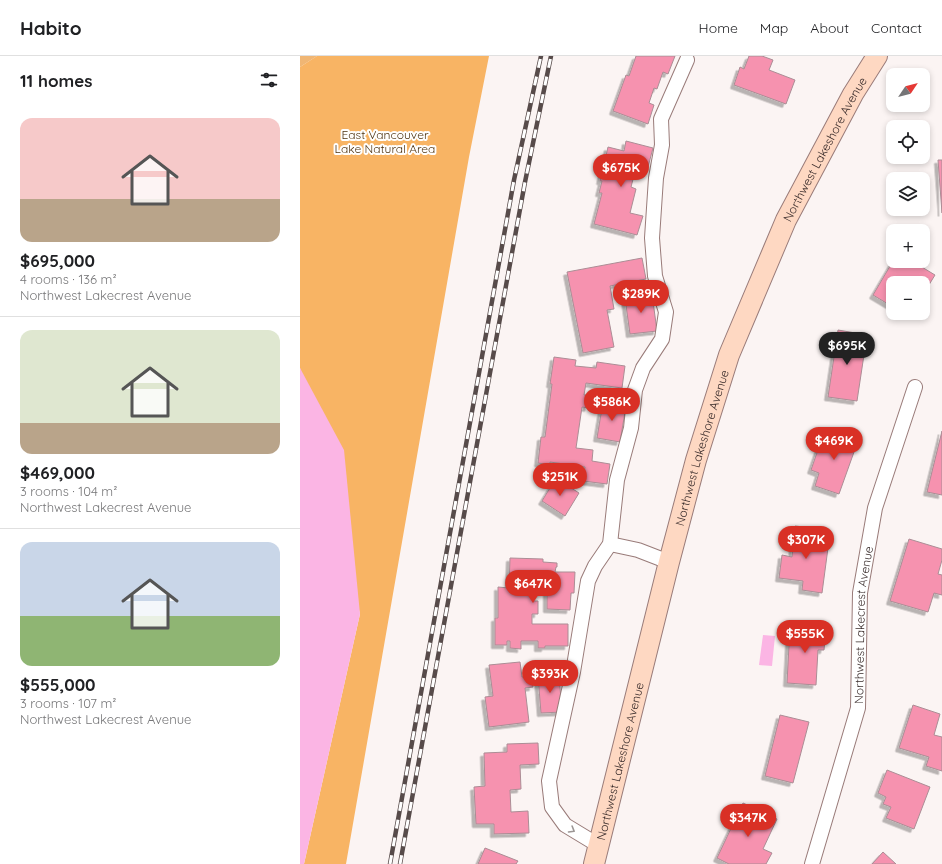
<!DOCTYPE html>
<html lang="en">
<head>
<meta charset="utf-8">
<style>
	:root { --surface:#fff; --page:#f6f6f6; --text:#202124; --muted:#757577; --line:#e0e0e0; --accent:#d93025 }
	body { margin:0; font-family:Quicksand,sans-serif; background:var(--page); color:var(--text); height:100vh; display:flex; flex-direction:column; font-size:15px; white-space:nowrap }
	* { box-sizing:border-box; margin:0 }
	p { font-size:13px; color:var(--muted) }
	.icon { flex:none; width:22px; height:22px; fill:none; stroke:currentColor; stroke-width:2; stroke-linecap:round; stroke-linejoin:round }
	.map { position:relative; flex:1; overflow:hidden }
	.side { display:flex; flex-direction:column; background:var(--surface); width:300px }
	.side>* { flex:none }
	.needle { width:26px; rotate:55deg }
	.fabs { position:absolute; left:586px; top:12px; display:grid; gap:8px }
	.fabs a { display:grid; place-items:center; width:44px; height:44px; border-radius:8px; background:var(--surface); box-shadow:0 2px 6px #0003; font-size:20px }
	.price { position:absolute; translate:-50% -34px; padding:0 9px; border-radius:14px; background:var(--accent); color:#fff; font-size:13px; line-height:26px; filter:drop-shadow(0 1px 2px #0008) }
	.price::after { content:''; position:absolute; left:50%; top:24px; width:12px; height:9px; margin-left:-6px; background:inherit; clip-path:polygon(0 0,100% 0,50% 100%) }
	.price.selected { background:#222; color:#fff }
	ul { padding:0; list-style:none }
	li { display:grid; align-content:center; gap:8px; height:212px; padding:0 20px }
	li+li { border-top:1px solid var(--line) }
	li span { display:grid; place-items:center; height:124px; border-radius:12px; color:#555 }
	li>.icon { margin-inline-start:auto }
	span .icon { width:72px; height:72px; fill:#fffc; stroke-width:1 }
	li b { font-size:17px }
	h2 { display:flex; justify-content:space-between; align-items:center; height:48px; padding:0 20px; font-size:17px }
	header { display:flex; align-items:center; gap:24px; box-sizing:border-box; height:56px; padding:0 20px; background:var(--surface); border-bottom:1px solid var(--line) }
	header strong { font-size:19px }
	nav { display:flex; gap:22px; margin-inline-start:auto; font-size:14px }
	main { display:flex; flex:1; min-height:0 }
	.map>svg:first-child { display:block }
	.green { fill:#f0b674 }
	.forest { fill:#f8b464 }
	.water { fill:#fbb5e4 }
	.building { fill:#f692af; stroke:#ab8d95; filter:url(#shadow) }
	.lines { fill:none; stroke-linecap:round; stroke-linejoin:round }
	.street-casing { stroke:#997b79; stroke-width:16 }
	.secondary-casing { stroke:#997b79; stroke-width:22 }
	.street { stroke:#fff; stroke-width:14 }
	.secondary { stroke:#fed8c2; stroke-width:20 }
	.rail-casing { stroke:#574b4a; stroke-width:4.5 }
	.rail { stroke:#fff; stroke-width:3; stroke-dasharray:9; stroke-linecap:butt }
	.oneway { stroke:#9c9695 }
	.labels { text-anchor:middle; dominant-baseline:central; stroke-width:4; stroke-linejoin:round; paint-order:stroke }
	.park-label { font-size:12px; fill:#4e3311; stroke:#fff }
	.street-label { font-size:12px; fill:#392c2b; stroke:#fff }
</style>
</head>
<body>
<header>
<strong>Habito</strong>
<nav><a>Home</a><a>Map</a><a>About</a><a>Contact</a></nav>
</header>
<main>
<section class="side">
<h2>11 homes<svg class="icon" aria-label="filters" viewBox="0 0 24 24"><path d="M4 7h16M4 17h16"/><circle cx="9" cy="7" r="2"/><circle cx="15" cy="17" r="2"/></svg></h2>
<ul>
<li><span style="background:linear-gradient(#f6c9c9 65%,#b9a48a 0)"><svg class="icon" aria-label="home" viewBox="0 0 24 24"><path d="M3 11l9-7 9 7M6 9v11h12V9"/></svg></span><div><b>$695,000</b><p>4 rooms · 136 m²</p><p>Northwest Lakecrest Avenue</p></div></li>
<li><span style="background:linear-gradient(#dfe7d0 75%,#b9a48a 0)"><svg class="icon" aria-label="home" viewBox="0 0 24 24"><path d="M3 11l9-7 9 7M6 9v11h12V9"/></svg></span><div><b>$469,000</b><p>3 rooms · 104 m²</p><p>Northwest Lakecrest Avenue</p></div></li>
<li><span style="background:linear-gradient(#c9d6e8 60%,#8fb573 0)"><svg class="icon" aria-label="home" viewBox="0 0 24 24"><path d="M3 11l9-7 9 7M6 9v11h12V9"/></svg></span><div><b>$555,000</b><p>3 rooms · 107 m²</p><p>Northwest Lakecrest Avenue</p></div></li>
</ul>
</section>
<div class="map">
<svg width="642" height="808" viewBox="0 0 642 808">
	<defs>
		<filter id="shadow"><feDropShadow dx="-3.5" dy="3.5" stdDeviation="0" flood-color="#0004"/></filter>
	</defs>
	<rect width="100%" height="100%" fill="#fbf4f3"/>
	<polygon class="green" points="0,0 17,0 0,11"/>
	<polygon class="forest" points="17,0 189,0 169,101 46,808 4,808 60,558 0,312 0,11"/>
	<g class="water">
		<polygon points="0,312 44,394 60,558 4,808 0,808"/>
		<polygon points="463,579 475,580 472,610 459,609"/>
	</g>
	<g class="building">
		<polygon points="336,0 375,0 368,18 363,16 357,33 354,32 349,47 354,49 348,68 313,55 326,19 329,20"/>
		<polygon points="449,0 462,0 473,4 469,14 495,24 486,48 434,29 440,11 444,13"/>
		<polygon points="326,85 353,92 348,111 337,108 331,131 336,133 330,157 343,160 337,179 294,168 302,137 299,137 302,125 300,125 308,91 324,95"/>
		<polygon points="638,104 642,104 642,157"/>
		<polygon points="342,202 346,223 310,230 314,253 307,254 314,291 283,297 267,216"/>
		<polygon points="593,205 612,205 635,219 624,237 623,237 623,227 593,227 593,251 573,239"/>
		<polygon points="352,238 357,275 330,278 325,242"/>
		<polygon points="538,274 567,279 557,345 528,341"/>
		<polygon points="254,301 276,304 275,310 296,312 297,306 325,310 322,332 286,327 284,339 290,339 288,352 282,351 276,392 293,394 292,405 310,408 307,428 283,425 285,411 250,406 250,409 238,407 241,381 245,381 252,328 250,328"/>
		<polygon points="303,346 326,350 320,386 297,382"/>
		<polygon points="533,372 559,382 539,438 515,430 519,417 511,414 520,388 526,390"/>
		<polygon points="642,375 642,439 627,436"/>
		<polygon points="256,422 279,437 265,460 242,445"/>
		<polygon points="495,470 522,473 520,492 528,492 522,537 502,534 503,525 479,522 482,499 492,501"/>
		<polygon points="609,483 642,493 642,504 638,518 642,519 642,539 634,537 628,556 590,545"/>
		<polygon points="210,502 243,503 243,506 257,507 257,511 256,511 255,516 275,516 274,537 271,537 270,554 247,553 247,535 233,536 233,545 238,545 238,558 232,558 232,568 268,568 268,590 245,590 245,592 238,592 238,585 221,585 221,593 210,592 210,585 207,585 207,589 195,589 195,562 198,562 198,531 209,532"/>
		<polygon points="490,570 526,572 524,594 518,594 516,629 487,627"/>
		<polygon points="220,606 222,621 231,620 233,631 225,632 229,666 189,671 185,641 193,640 189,609"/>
		<polygon points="259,619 262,656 241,657 238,620"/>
		<polygon points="613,649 640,658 634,679 642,681 642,715 626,710 629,701 599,692"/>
		<polygon points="480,659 509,666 493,727 465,720"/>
		<polygon points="238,687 239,708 220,709 221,733 210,734 211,756 228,755 229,777 194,778 194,768 176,768 174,731 185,730 184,697 207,696 207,688"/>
		<polygon points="587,714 630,731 614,773 586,762 591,751 583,748 586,741 578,737"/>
		<polygon points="443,747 477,763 463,793 472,797 466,808 429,808 417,802"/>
		<polygon points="185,792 218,805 216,808 178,808"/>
		<polygon points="583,796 596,808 572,808"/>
	</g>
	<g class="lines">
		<defs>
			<g id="street">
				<polyline points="310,488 338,494 369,506"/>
				<polyline points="298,789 265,769 252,751 249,725 273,616 288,525 295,510 310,488 317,424 331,372 335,334 343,312 362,283 366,256 355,220 352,182 356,122 362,89 361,63 387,4"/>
				<path id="s1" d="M512,808L558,652L560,537L575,452L615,331"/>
			</g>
			<g id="secondary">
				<path id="s2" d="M294,808L369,506L396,404L429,299L486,164L553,38L577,0"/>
			</g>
		</defs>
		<use href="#street" class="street-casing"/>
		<use href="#secondary" class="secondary-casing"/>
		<use href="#street" class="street"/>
		<use href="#secondary" class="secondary"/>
		<defs>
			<g id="rail">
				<polyline points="90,808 214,124 241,0"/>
				<polyline points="100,808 225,126 251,0"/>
			</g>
		</defs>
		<use href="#rail" class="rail-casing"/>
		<use href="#rail" class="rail"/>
	</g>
	<defs><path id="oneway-chevron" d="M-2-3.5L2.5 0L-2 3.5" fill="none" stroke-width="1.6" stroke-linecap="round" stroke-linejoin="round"/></defs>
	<use class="oneway" href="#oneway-chevron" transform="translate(272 774) rotate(31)"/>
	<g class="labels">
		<g class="park-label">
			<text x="85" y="78">East Vancouver<tspan x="85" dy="14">Lake Natural Area</tspan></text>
		</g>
		<g class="street-label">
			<text stroke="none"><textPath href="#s2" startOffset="754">Northwest Lakeshore Avenue</textPath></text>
			<text stroke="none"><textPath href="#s2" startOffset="430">Northwest Lakeshore Avenue</textPath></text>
			<text stroke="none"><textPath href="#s1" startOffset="246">Northwest Lakecrest Avenue</textPath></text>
			<text stroke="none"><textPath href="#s2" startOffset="106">Northwest Lakeshore Avenue</textPath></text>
		</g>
	</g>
</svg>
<div class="fabs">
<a><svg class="needle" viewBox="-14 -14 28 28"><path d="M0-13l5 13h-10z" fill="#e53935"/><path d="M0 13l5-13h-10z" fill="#757577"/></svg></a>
<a><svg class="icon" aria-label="locate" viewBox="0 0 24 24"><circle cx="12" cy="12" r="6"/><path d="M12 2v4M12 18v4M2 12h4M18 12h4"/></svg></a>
<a><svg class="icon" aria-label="layers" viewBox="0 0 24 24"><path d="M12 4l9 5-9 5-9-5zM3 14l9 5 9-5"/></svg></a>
<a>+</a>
<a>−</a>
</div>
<b class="price" style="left:321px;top:132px">$675K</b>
<b class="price" style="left:341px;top:258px">$289K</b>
<b class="price selected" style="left:547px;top:310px">$695K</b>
<b class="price" style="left:312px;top:366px">$586K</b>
<b class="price" style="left:534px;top:405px">$469K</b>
<b class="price" style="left:260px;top:441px">$251K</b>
<b class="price" style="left:506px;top:504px">$307K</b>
<b class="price" style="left:233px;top:548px">$647K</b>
<b class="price" style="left:505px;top:598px">$555K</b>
<b class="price" style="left:250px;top:638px">$393K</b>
<b class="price" style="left:448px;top:782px">$347K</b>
</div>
</main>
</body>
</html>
